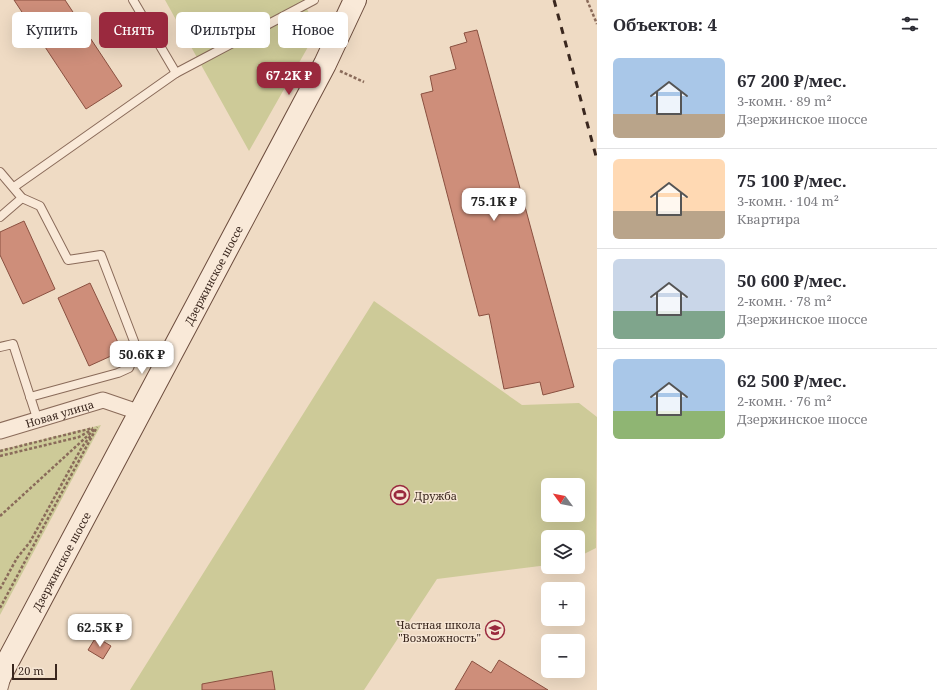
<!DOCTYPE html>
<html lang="ru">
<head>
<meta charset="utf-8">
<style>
	:root { --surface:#fff; --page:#f7f7f7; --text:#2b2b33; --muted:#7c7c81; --line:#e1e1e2; --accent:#9a293e }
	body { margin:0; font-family:"Noto Serif",serif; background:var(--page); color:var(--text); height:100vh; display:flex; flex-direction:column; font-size:15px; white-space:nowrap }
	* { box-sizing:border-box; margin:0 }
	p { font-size:13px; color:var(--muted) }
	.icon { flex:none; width:22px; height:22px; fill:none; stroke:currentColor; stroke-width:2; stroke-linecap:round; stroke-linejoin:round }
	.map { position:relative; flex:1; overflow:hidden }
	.side { display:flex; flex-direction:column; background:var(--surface); width:340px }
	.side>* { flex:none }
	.top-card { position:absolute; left:12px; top:12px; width:380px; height:36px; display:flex; gap:8px }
	.needle { width:26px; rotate:302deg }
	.buttons { position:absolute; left:541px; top:478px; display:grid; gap:8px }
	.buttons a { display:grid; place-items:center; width:44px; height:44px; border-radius:6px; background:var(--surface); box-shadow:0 4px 16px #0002; font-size:20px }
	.scale { position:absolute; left:12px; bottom:10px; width:45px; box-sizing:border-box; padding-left:4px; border:2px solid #3a271e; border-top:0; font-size:11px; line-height:14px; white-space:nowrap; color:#3a271e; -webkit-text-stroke:3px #f6e6d4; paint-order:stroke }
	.price { position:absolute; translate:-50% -34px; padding:0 9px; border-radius:8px; background:#fff; color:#222; font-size:13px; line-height:26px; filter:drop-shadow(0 1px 2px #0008) }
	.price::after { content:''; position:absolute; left:50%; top:24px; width:12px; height:9px; margin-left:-6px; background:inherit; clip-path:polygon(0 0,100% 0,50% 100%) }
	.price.current { background:var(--accent); color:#fff }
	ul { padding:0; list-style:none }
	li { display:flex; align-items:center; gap:12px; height:100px; padding:0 16px }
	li+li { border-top:1px solid var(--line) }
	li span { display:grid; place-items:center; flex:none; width:112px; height:80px; border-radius:6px; color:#555 }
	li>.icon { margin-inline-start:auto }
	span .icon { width:48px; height:48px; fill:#fffc; stroke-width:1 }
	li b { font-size:17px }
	h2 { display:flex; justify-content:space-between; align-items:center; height:48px; padding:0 16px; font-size:17px }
	.pill { padding:0 14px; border-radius:6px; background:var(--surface); box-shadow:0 4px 16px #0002; font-size:14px; line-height:36px }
	.pill.current { background:var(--accent); color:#fff }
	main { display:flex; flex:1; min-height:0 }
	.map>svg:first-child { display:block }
	.green { fill:#cdca98; fill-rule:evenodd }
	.building { fill:#ce8e7a; stroke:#8a5040 }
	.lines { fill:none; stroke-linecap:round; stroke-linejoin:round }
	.service-casing { stroke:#8a6b5a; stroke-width:10 }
	.minor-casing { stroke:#8a6b5a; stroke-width:17 }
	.secondary-casing { stroke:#6c4c3d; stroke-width:24 }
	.path { stroke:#8a6b5a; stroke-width:2.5; stroke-dasharray:3 2; stroke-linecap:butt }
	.service { stroke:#f9e9d8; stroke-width:8 }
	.minor { stroke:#f9e9d8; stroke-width:15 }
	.secondary { stroke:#f9e9d8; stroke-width:22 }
	.rail { stroke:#3a271e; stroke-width:3; stroke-dasharray:7 7; stroke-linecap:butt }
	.labels { text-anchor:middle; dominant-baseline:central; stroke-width:3; stroke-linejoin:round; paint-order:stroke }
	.street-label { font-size:11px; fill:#3a271e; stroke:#f6e6d4 }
	.poi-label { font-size:11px; fill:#3a271e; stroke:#f6e6d4; text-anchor:start }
</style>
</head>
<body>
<main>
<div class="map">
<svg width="597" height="690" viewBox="0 0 597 690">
	<rect width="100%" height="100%" fill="#efdbc4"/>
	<g class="green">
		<polygon points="165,0 310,0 307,9 317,31 249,151"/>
		<path d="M374,301L522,405L579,403L597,417L596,548L578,557V537H548V565L437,579L364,690H130ZM548,485H578V515H548Z"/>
		<polygon points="101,425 0,615 0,450"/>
	</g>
	<g class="building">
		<polygon points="14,0 65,0 122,86 86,109"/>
		<polygon points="477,30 574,387 543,395 540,382 504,389 489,314 479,316 421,94 433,91 430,76 456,69 450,47 467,42 464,33"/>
		<polygon points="24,221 55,289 23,304 0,255 0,232"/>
		<polygon points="90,283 122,351 89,366 58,298"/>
		<polygon points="96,637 111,646 103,659 88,650"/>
		<polygon points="499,660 548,690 455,690 472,661 491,673"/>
		<polygon points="272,671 275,690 202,690 202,684"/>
	</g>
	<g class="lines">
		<defs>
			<g id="service">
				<polyline points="133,0 176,73"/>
				<polyline points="0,172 22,198 40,206 68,260 101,255 137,349 129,368 118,373 30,397"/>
				<polyline points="14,187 176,73 314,0"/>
				<polyline points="0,217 22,198"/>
				<polyline points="0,347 13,344 38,421"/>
				<polyline points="3,690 7,676"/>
			</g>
			<g id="minor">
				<path id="s1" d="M0,431L103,400L141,413"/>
			</g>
			<g id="secondary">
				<path id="s2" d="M0,676L325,64L355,0"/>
			</g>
		</defs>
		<use href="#service" class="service-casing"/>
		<use href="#minor" class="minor-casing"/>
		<use href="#secondary" class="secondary-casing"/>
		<g class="path">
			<polyline points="587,0 597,24"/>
			<polyline points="340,71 364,82"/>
			<polyline points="0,451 93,428"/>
			<polyline points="0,456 79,437 93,429"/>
			<polyline points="0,516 95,429"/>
			<polyline points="0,589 17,558 30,542 82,447 92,434"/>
			<polyline points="0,608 97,427"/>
		</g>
		<use href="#service" class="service"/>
		<use href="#minor" class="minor"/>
		<use href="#secondary" class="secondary"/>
		<polyline class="rail" points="554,0 597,160"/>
	</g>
	<defs>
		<symbol id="stadium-ring" viewBox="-11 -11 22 22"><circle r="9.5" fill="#f6e6d4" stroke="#9a293e" stroke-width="1.5"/><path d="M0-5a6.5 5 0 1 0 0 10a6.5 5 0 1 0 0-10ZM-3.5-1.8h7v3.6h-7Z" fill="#9a293e"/></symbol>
		<symbol id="school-ring" viewBox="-11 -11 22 22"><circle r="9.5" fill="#f6e6d4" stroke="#9a293e" stroke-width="1.5"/><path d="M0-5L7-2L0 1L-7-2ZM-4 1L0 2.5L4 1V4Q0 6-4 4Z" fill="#9a293e"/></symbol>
	</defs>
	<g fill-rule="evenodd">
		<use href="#stadium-ring" x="389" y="484" width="22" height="22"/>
		<use href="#school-ring" x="484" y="619" width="22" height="22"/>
	</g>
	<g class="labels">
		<g class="street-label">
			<text stroke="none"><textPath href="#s2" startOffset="454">Дзержинское шоссе</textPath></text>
			<text stroke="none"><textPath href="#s1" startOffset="62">Новая улица</textPath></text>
			<text stroke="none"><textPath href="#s2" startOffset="130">Дзержинское шоссе</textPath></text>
		</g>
		<g class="poi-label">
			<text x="414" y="495">Дружба</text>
			<text x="481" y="624" text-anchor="end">Частная школа<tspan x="481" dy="13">"Возможность"</tspan></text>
		</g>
	</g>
</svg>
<div class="buttons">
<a><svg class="needle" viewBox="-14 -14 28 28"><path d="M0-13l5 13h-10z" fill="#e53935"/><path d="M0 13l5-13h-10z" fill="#7c7c81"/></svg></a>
<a><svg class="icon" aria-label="layers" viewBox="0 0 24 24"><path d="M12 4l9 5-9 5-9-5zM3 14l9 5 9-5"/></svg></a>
<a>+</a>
<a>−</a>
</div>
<div class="scale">20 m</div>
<b class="price current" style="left:289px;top:96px">67.2K ₽</b>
<b class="price" style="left:494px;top:222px">75.1K ₽</b>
<b class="price" style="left:142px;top:375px">50.6K ₽</b>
<b class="price" style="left:100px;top:648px">62.5K ₽</b>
<div class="top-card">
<a class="pill">Купить</a>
<a class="pill current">Снять</a>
<a class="pill">Фильтры</a>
<a class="pill">Новое</a>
</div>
</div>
<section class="side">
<h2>Объектов: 4<svg class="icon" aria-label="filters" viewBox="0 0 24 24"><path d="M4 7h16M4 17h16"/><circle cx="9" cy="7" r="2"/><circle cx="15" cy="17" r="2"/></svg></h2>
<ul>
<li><span style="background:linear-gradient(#a9c7e8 70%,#b9a48a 0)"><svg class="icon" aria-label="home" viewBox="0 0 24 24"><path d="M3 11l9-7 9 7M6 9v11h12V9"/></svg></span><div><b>67 200 ₽/мес.</b><p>3-комн. · 89 m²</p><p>Дзержинское шоссе</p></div></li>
<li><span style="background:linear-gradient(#ffd9b3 65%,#b9a48a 0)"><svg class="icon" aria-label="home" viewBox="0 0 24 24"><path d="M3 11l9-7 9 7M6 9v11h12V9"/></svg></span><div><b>75 100 ₽/мес.</b><p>3-комн. · 104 m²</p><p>Квартира</p></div></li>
<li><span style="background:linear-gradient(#c9d6e8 65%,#7fa58c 0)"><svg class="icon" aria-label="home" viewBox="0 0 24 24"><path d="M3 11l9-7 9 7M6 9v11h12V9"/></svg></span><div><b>50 600 ₽/мес.</b><p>2-комн. · 78 m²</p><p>Дзержинское шоссе</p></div></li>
<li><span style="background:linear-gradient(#a9c7e8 65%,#8fb573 0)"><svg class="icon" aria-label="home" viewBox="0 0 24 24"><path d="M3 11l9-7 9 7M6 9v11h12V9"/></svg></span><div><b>62 500 ₽/мес.</b><p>2-комн. · 76 m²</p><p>Дзержинское шоссе</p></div></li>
</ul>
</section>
</main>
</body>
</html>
